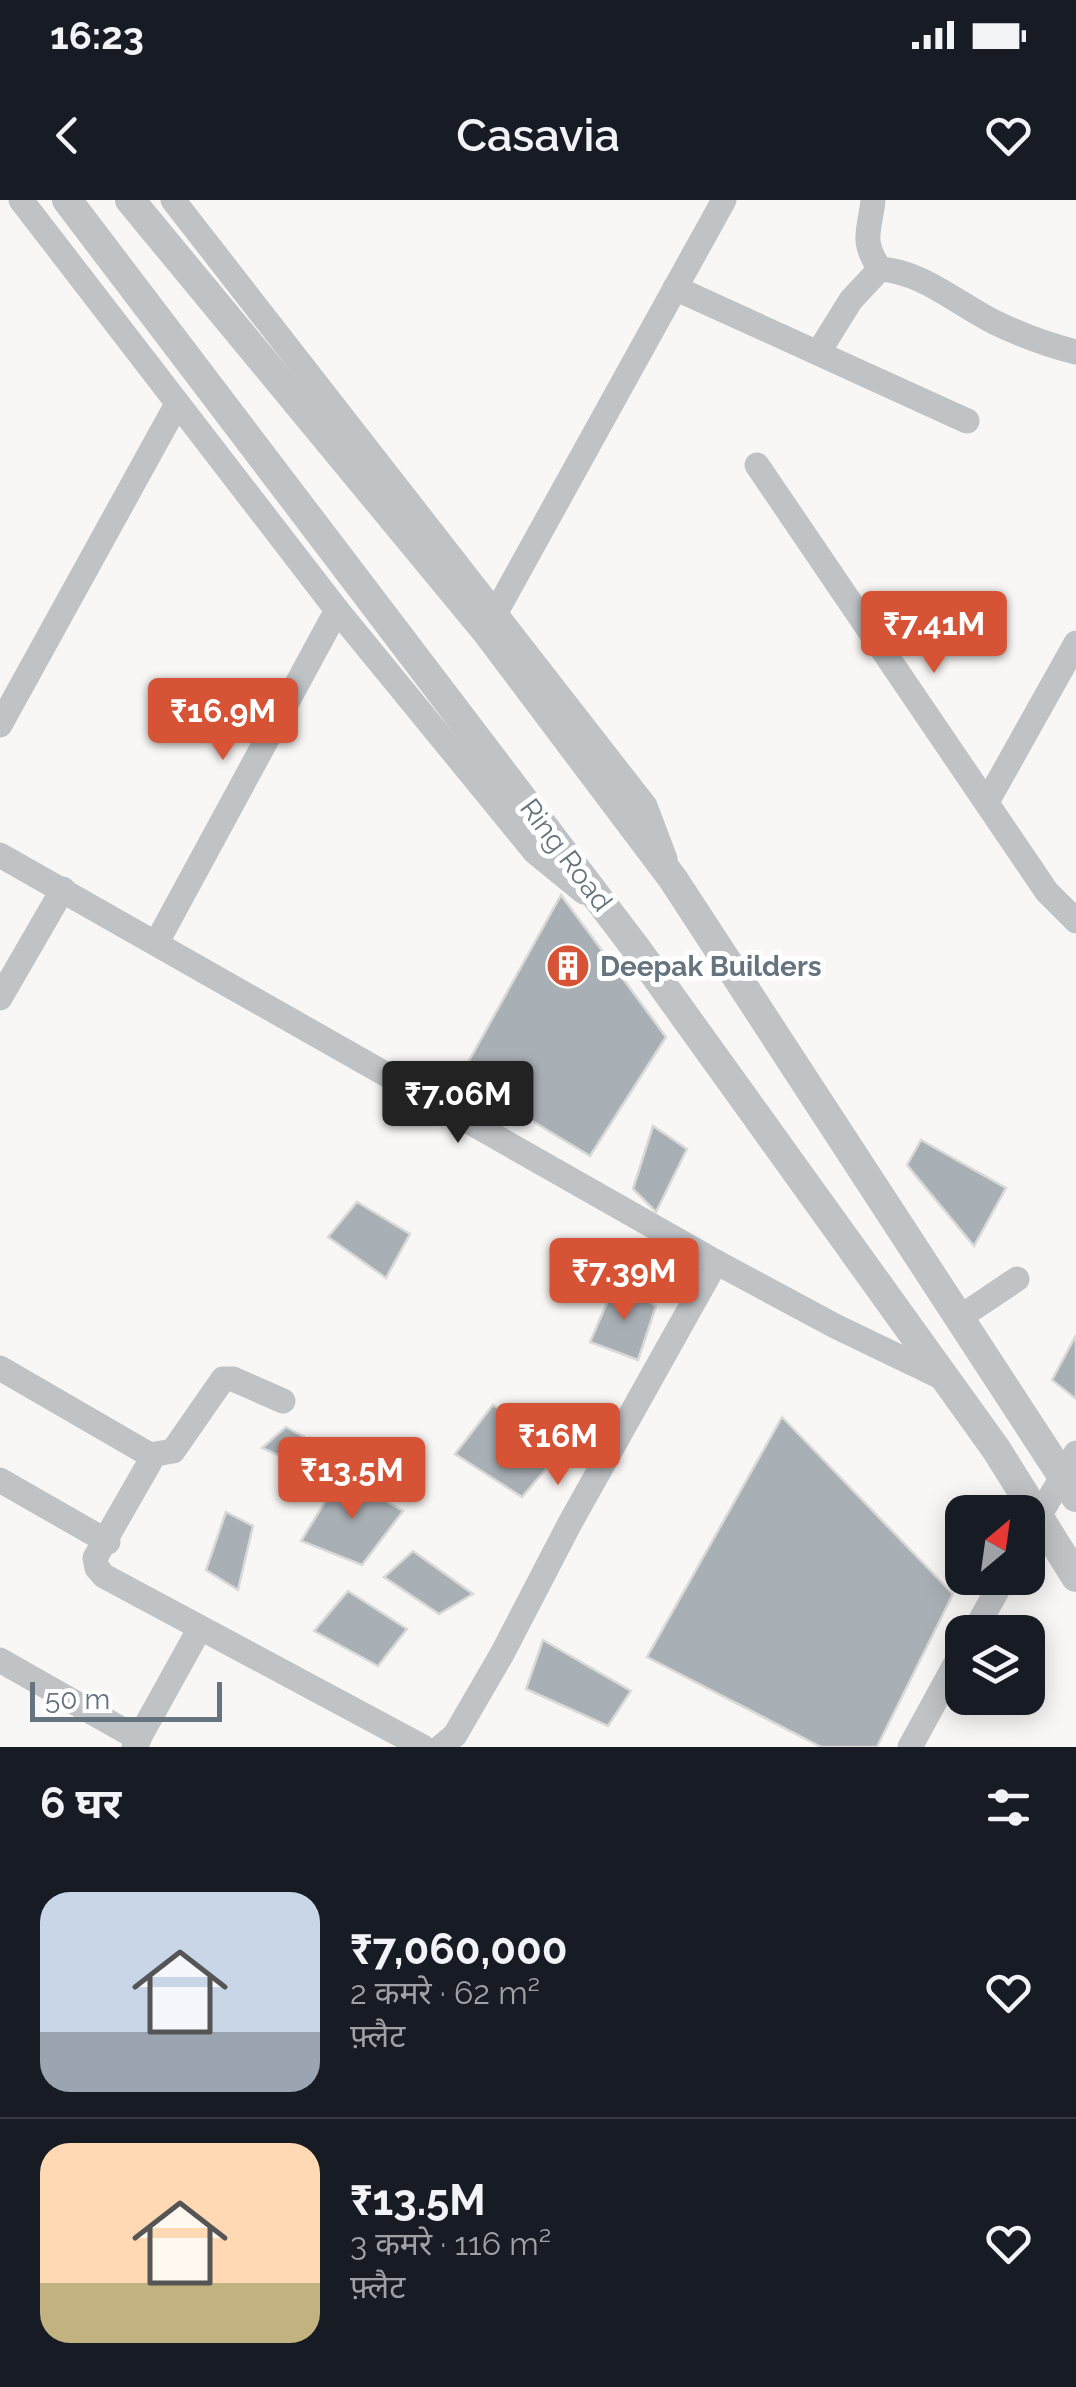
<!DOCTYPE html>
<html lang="hi">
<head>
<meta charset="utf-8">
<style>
	:root { --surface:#171b24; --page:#242831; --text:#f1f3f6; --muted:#9ea1a6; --line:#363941; --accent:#d65336 }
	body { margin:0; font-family:Raleway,"Noto Sans Devanagari",sans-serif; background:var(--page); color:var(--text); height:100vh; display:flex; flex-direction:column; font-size:38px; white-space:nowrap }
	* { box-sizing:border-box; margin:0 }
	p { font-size:32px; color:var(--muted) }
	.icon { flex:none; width:55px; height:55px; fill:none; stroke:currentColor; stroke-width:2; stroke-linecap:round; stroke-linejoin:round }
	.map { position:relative; height:1547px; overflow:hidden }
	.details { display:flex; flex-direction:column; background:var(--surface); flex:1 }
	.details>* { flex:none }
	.needle { width:65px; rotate:29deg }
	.fabs { position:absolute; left:945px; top:1295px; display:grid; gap:20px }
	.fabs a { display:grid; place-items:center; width:100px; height:100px; border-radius:20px; background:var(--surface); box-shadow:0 5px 25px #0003; font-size:50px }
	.scale { position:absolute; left:30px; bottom:25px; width:192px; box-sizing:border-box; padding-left:10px; border:5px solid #65747e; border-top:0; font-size:28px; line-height:35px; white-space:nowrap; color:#65747e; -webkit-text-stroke:8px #fff; paint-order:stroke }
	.price { position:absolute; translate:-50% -85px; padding:0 22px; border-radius:10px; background:var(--accent); color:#fff; font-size:32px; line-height:65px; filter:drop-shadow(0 2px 5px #0008) }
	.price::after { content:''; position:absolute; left:50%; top:60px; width:30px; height:22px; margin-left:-15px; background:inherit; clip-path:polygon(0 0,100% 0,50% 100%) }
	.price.active { background:#222; color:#fff }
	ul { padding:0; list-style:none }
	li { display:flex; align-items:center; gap:30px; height:250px; padding:0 40px }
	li+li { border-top:2px solid var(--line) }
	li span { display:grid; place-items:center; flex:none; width:280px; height:200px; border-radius:30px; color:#555 }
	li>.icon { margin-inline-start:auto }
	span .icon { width:120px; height:120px; fill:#fffc; stroke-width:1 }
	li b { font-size:42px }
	h2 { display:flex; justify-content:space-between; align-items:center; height:120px; padding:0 40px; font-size:42px }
	.status { display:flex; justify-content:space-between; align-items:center; height:70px; padding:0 50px; background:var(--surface); direction:ltr }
	.status svg { height:28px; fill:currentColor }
	header { display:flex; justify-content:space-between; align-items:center; height:130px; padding:0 40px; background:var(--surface); font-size:45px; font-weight:600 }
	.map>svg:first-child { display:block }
	.building { fill:#a9b0b5; stroke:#d9d9d7; stroke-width:2.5 }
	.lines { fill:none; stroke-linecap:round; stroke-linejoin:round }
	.minor { stroke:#bfc3c6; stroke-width:25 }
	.tertiary { stroke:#bfc3c6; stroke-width:30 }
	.labels { text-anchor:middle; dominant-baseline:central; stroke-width:10; stroke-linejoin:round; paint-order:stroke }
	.street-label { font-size:28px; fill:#65747e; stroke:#fff }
	.poi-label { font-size:28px; font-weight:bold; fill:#65747e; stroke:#fff; text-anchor:start }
</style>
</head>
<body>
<div class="status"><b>16:23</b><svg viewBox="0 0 49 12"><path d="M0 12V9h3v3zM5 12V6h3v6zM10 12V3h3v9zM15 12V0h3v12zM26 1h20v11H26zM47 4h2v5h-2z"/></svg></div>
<header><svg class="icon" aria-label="back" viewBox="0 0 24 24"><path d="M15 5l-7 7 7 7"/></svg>Casavia<svg class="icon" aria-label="heart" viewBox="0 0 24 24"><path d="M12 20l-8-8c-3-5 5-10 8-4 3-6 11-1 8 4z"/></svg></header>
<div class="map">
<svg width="1076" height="1547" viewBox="0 0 1076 1547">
	<rect width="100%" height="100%" fill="#f8f7f5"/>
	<g class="building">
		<polygon points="561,695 666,837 590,956 460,877"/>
		<polygon points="653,926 687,949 656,1012 633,989"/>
		<polygon points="921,940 1006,988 974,1046 907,965"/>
		<polygon points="357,1002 410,1034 386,1078 328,1037"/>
		<polygon points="616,1082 656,1106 638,1160 590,1142"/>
		<polygon points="1076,1135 1076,1199 1052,1180"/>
		<polygon points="493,1205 563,1249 522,1297 455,1254"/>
		<polygon points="782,1217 953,1394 877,1547 821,1547 647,1457"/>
		<polygon points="286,1227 321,1246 308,1269 262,1248"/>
		<polygon points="342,1274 403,1311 362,1365 301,1341"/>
		<polygon points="226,1312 253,1326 238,1390 206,1370"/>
		<polygon points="413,1351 473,1394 439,1414 384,1377"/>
		<polygon points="348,1391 407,1429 378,1466 314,1431"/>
		<polygon points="543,1440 631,1491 608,1526 526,1489"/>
	</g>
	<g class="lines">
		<g class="minor">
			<polyline points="21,0 337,410 535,652 584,692"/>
			<polyline points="173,0 645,606 665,659"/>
			<path d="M873,0C870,31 860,40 880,69"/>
			<polyline points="675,88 967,221"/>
			<path d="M818,153L851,100L880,69C921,71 958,104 994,122C1021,135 1047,145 1076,152"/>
			<polyline points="757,265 1047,692 1076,721"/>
			<polyline points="496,412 724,0"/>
			<polyline points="0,525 177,204"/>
			<polyline points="987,602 1076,443"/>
			<polyline points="0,655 716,1062 835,1126 945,1179"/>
			<polyline points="157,742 337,410"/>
			<polyline points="0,798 63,689"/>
			<polyline points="959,1118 1017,1079"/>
			<polyline points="0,1168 150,1255 150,1262 95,1358 97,1368 104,1376 423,1547"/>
			<polyline points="150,1255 173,1251 223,1179 233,1179 283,1201"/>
			<polyline points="0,1280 108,1342"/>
			<polyline points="1028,1335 1076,1253"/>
			<polyline points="974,1432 1004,1378"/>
			<polyline points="0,1460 139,1539"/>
			<polyline points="134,1547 200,1428"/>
			<polyline points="441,1547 455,1535 502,1454 570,1323 716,1062"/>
			<polyline points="910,1547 962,1452"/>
		</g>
		<g class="tertiary">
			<polyline points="67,0 635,747 996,1249 1076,1377"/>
			<polyline points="130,0 487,432 673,679 1076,1297"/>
		</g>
	</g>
	<defs>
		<symbol id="building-disc" viewBox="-11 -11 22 22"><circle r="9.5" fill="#d65336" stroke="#fff"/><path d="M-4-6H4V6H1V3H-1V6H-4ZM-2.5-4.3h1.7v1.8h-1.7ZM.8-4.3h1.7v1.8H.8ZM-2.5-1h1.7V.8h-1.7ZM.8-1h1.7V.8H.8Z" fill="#fff"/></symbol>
	</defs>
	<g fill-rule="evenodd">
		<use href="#building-disc" x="543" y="741" width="50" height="50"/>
	</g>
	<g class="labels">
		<g class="street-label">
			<text transform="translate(566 655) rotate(53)">Ring Road</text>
		</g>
		<g class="poi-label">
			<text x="600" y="766">Deepak Builders</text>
		</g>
	</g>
</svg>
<div class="fabs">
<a><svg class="needle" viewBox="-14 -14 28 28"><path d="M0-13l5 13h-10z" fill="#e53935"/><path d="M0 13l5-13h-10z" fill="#9ea1a6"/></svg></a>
<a><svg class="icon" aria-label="layers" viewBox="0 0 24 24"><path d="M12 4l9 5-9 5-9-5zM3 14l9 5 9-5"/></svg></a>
</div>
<div class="scale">50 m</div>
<b class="price" style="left:934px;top:476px">₹7.41M</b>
<b class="price" style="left:223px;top:563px">₹16.9M</b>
<b class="price active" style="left:458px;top:946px">₹7.06M</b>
<b class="price" style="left:624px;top:1123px">₹7.39M</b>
<b class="price" style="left:558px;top:1288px">₹16M</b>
<b class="price" style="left:352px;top:1322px">₹13.5M</b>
</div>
<section class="details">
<h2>6 घर<svg class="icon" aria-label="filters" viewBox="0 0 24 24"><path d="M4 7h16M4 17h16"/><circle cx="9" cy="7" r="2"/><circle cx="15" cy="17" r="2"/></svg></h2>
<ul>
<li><span style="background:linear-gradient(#c9d6e8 70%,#9aa5b1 0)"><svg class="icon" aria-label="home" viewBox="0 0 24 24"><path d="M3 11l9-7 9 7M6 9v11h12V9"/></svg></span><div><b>₹7,060,000</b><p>2 कमरे · 62 m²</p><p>फ़्लैट</p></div><svg class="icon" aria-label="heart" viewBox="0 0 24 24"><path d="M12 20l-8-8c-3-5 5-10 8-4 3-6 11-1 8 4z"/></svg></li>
<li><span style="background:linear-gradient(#ffd9b3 70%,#c2b280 0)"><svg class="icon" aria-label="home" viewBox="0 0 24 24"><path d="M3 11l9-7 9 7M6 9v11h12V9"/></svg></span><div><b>₹13.5M</b><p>3 कमरे · 116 m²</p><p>फ़्लैट</p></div><svg class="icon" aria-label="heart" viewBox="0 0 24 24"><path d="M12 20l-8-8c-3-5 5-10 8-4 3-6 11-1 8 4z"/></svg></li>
</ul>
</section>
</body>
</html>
